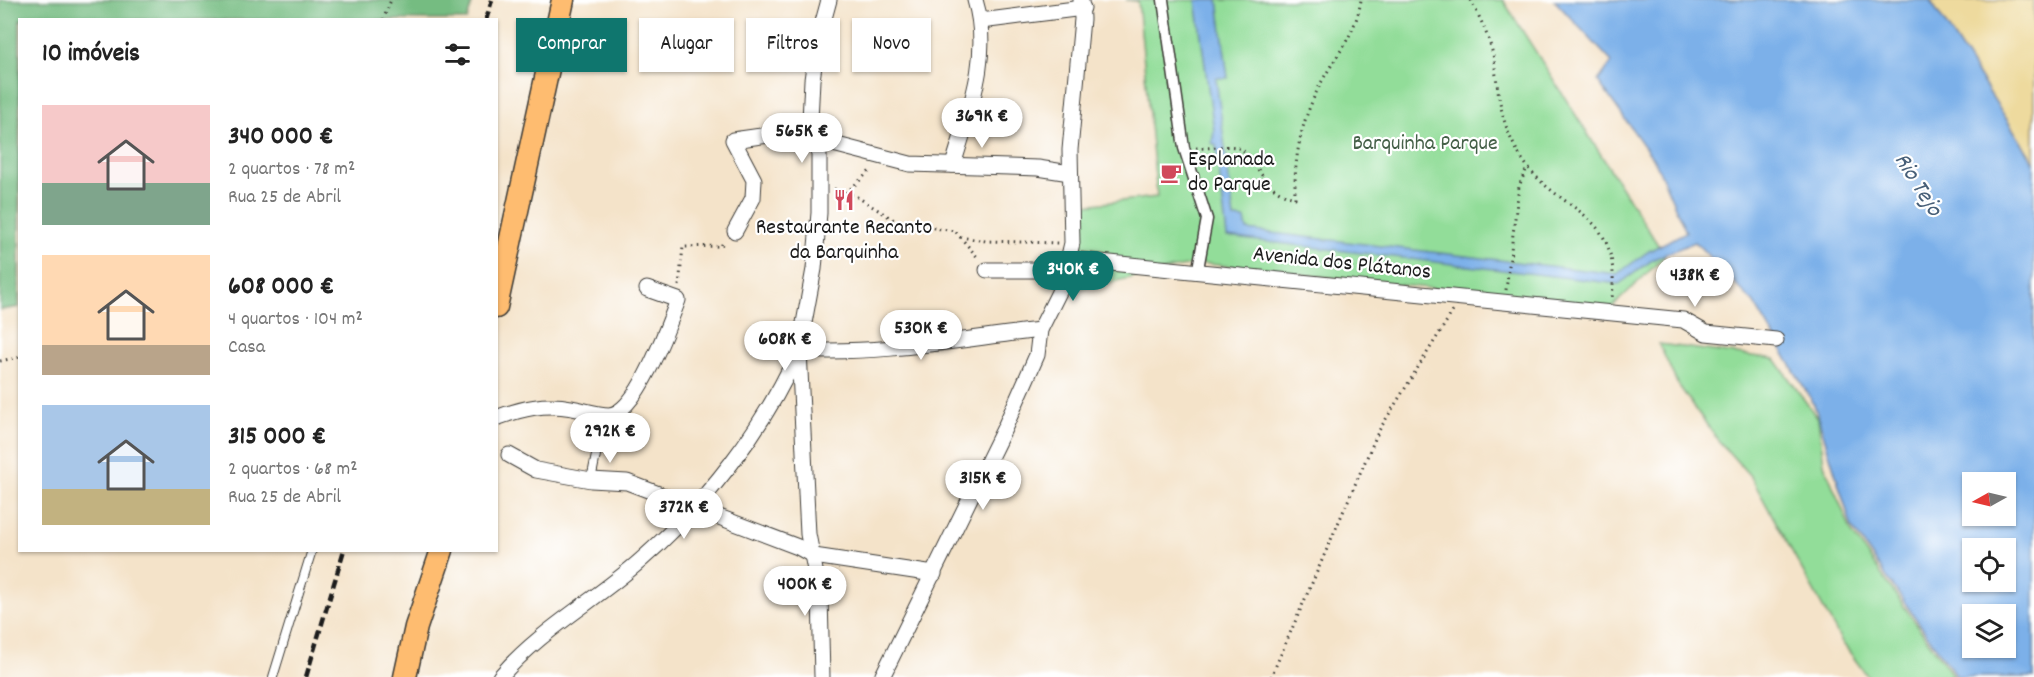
<!DOCTYPE html>
<html lang="pt">
<head>
<meta charset="utf-8">
<style>
	:root { --surface:#fff; --page:#f6f6f6; --text:#222; --muted:#767676; --accent:#0f766e }
	body { margin:0; font-family:Dekko,sans-serif; background:var(--page); color:var(--text); height:100vh; display:flex; flex-direction:column; font-size:22px; white-space:nowrap }
	* { box-sizing:border-box; margin:0 }
	p { font-size:20px; color:var(--muted) }
	.icon { flex:none; width:33px; height:33px; fill:none; stroke:currentColor; stroke-width:2; stroke-linecap:round; stroke-linejoin:round }
	.map { position:relative; flex:1; overflow:hidden }
	.drawer { position:absolute; left:18px; top:18px; width:480px; height:534px; display:flex; flex-direction:column; background:var(--surface); border-radius:0px; box-shadow:0 2px 4px #0004 }
	.drawer>* { flex:none }
	.top-card { position:absolute; left:516px; top:18px; width:570px; height:54px; display:flex; gap:12px }
	.needle { width:39px; rotate:262deg }
	.buttons { position:absolute; left:1962px; top:472px; display:grid; gap:12px }
	.buttons a { display:grid; place-items:center; width:54px; height:54px; border-radius:0px; background:var(--surface); box-shadow:0 2px 4px #0004; font-size:30px }
	.price { position:absolute; translate:-50% -51px; padding:0 14px; border-radius:21px; background:#fff; color:#222; font-size:20px; line-height:39px; filter:drop-shadow(0 2px 3px #0008) }
	.price::after { content:''; position:absolute; left:50%; top:36px; width:18px; height:14px; margin-left:-9px; background:inherit; clip-path:polygon(0 0,100% 0,50% 100%) }
	.price.current { background:var(--accent); color:#fff }
	ul { padding:0; list-style:none }
	li { display:flex; align-items:center; gap:18px; height:150px; padding:0 24px }
	li span { display:grid; place-items:center; flex:none; width:168px; height:120px; border-radius:0px; color:#555 }
	li>.icon { margin-inline-start:auto }
	span .icon { width:72px; height:72px; fill:#fffc; stroke-width:1 }
	li b { font-size:26px }
	h2 { display:flex; justify-content:space-between; align-items:center; height:72px; padding:0 24px; font-size:26px }
	.chip { padding:0 21px; border-radius:0px; background:var(--surface); box-shadow:0 2px 4px #0004; font-size:21px; line-height:54px }
	.chip.current { background:var(--accent); color:#fff }
	.map>svg:first-child { display:block }
	.green { fill:#92dd99; stroke:#577c5a; stroke-width:1.5 }
	.forest { fill:#75bc81; stroke:#486c4e; stroke-width:1.5 }
	.sand { fill:#eeda9e; stroke:#857b5d; stroke-width:1.5 }
	.water { fill:#7cb0e9; stroke:#4c6682; stroke-width:1.5; fill-rule:evenodd }
	.lines { fill:none; stroke-linecap:round; stroke-linejoin:round }
	.service-casing { stroke:#3c3a36; stroke-width:10 }
	.pedestrian-casing { stroke:#3c3a36; stroke-width:13 }
	.minor-casing { stroke:#3c3a36; stroke-width:17 }
	.primary-casing { stroke:#3c3a36; stroke-width:25 }
	.path { stroke:#3c3a36; stroke-width:3; stroke-dasharray:1.5 4.5; stroke-linecap:butt }
	.service { stroke:#fff; stroke-width:8 }
	.pedestrian { stroke:#fff; stroke-width:10 }
	.minor { stroke:#fff; stroke-width:15 }
	.primary { stroke:#febc70; stroke-width:22 }
	.rail { stroke:#1c1c1c; stroke-width:4.5; stroke-dasharray:9 4.5; stroke-linecap:butt }
	.labels { text-anchor:middle; dominant-baseline:central; stroke-width:4.5; stroke-linejoin:round; paint-order:stroke }
	.park-label { font-size:22px; fill:#456048; stroke:#fff }
	.poi-label { font-size:22px; fill:#1c1c1c; stroke:#fff; text-anchor:start }
	.street-label { font-size:22px; fill:#1c1c1c; stroke:#fff }
	.water-label { font-size:24px; font-style:italic; fill:#475f78; stroke:#fff }
</style>
</head>
<body>
<div class="map">
<svg width="2034" height="677" viewBox="0 0 2034 677">
	<rect width="100%" height="100%" fill="#fff"/>
	<filter id="ink" filterUnits="userSpaceOnUse"><feTurbulence type="fractalNoise" baseFrequency=".0167" numOctaves="2"/><feDisplacementMap in="SourceGraphic" scale="12" xChannelSelector="R" yChannelSelector="G"/><feConvolveMatrix kernelMatrix="1 2 1 2 8 2 1 2 1" color-interpolation-filters="sRGB"/></filter>
	<filter id="wash" filterUnits="userSpaceOnUse"><feTurbulence type="fractalNoise" baseFrequency=".008" numOctaves="4" result="noise"/><feDisplacementMap in="SourceGraphic" scale="24" xChannelSelector="R" yChannelSelector="G"/><feGaussianBlur stdDeviation="1.35" result="paint"/><feColorMatrix in="noise" values="0 0 0 0 0 0 0 0 0 0 0 0 0 0 0 0 0 1.4 0 .05"/><feComposite in="paint" operator="in"/></filter>
	<g filter="url(#wash)">
		<rect width="100%" height="100%" fill="#f4e3c9"/>
		<g class="green">
			<polygon points="1126,0 1503,0 1665,256 1611,308 1199,263 1079,289 1076,206 1157,197 1138,1"/>
			<polygon points="1659,344 1775,359 1818,419 1824,464 1852,533 1954,677 1868,677 1842,642 1751,477 1717,439 1677,383"/>
		</g>
		<polygon class="forest" points="0,0 473,0 467,20 20,20 19,307 0,310"/>
		<polygon class="sand" points="1930,0 2034,0 2034,162"/>
		<path class="water" d="M1196,0H1218L1228,78H1216L1234,218L1245,219L1247,230L1617,274L1649,251L1686,232L1656,163L1598,81L1612,62L1554,0H1930L2034,162V677H1957L1852,528L1814,404L1754,303L1695,242L1654,259L1619,284L1227,237L1216,145L1212,143L1214,131ZM1972,483H2006V516H1972ZM1972,549H2006V582H1972ZM1972,615H2006V648H1972Z"/>
	</g>
	<g filter="url(#ink)">
		<g class="lines">
			<defs>
				<g id="service">
					<polyline points="591,480 599,440 609,415"/>
					<polyline points="273,677 312,550"/>
				</g>
				<polyline id="pedestrian" points="1163,0 1184,148 1207,219 1199,263 1200,272"/>
				<g id="minor">
					<polyline points="981,21 1083,8"/>
					<polyline points="814,139 910,164 1038,168 1070,173"/>
					<path d="M953,165C969,111 992,56 975,0"/>
					<polyline points="735,231 753,198 754,180 733,140 797,131 813,132"/>
					<polyline points="1070,259 1683,320 1706,333 1776,340"/>
					<polyline points="987,270 1066,270"/>
					<path d="M496,418C523,408 545,403 572,408C583,410 598,415 609,415C637,413 669,324 678,300L647,289"/>
					<polyline points="509,455 536,470 591,480 627,482 798,547 814,556 934,574"/>
					<path d="M500,677C540,630 595,601 641,560C707,502 763,430 799,350C879,355 961,339 1040,330"/>
					<polyline points="822,677 820,596 808,534 799,350 814,269 819,213 819,155 810,120 812,80 817,44 829,0"/>
					<polyline points="882,677 1005,427 1037,355 1040,330 1062,286 1072,243 1070,150 1082,19 1081,0"/>
				</g>
				<g id="primary">
					<polyline points="496,307 563,0"/>
					<polyline points="405,677 416,627 442,550"/>
				</g>
			</defs>
			<use href="#service" class="service-casing"/>
			<use href="#pedestrian" class="pedestrian-casing"/>
			<use href="#minor" class="minor-casing"/>
			<use href="#primary" class="primary-casing"/>
			<g class="path">
				<path d="M1471,0C1480,18 1491,41 1494,60C1498,90 1500,118 1514,145C1550,218 1623,200 1612,298"/>
				<polyline points="383,20 391,0"/>
				<path d="M1196,148C1207,149 1226,145 1235,147C1257,152 1257,189 1295,198C1294,160 1300,125 1317,91C1333,57 1355,39 1361,0"/>
				<polyline points="834,189 854,195 899,223 955,231 979,259"/>
				<polyline points="846,193 871,170"/>
				<polyline points="960,237 986,241 1058,243"/>
				<polyline points="679,286 683,247 721,246 724,241"/>
				<polyline points="1506,290 1519,186 1527,168"/>
				<polyline points="0,361 20,357"/>
				<polyline points="1271,677 1378,432 1453,311"/>
			</g>
			<use href="#service" class="service"/>
			<use href="#pedestrian" class="pedestrian"/>
			<use href="#minor" class="minor"/>
			<use href="#primary" class="primary"/>
			<g class="rail">
				<polyline points="486,20 492,0"/>
				<polyline points="306,677 344,550"/>
			</g>
		</g>
	</g>
	<defs>
		<symbol id="cafe-bare" viewBox="-9 -9 18 18"><path d="M-5.5-4.5H6V0H3Q3 3.5 0 3.5H-2.5Q-5.5 3.5-5.5 0ZM3-3.2v2h1.7v-2ZM-6 4.5H4V6H-6Z" fill="#d1495b" stroke="#fff" stroke-width="2.5" paint-order="stroke"/></symbol>
		<symbol id="restaurant-bare" viewBox="-9 -9 18 18"><path d="M-5-6h1v4h1v-4h1v4h1v-4h1v5L-1.5 .5V6h-2V.5L-5-1ZM5-6V6H3V1.5H1.5Q1.5-4 5-6Z" fill="#d1495b" stroke="#fff" stroke-width="2.5" paint-order="stroke"/></symbol>
	</defs>
	<g fill-rule="evenodd">
		<use href="#cafe-bare" x="1156" y="158" width="30" height="30"/>
		<use href="#restaurant-bare" x="829" y="185" width="30" height="30"/>
	</g>
	<g class="labels">
		<g class="park-label">
			<text x="1425" y="144">Barquinha Parque</text>
		</g>
		<g class="poi-label">
			<text x="1188" y="160">Esplanada<tspan x="1188" dy="25">do Parque</tspan></text>
			<text x="844" y="228" text-anchor="middle">Restaurante Recanto<tspan x="844" dy="25">da Barquinha</tspan></text>
		</g>
		<g class="street-label">
			<text transform="translate(1342 264) rotate(6)">Avenida dos Plátanos</text>
		</g>
		<g class="water-label">
			<text transform="translate(1917 185) rotate(58)">Rio Tejo</text>
		</g>
	</g>
</svg>
<div class="buttons">
<a><svg class="needle" viewBox="-14 -14 28 28"><path d="M0-13l5 13h-10z" fill="#e53935"/><path d="M0 13l5-13h-10z" fill="#767676"/></svg></a>
<a><svg class="icon" aria-label="locate" viewBox="0 0 24 24"><circle cx="12" cy="12" r="6"/><path d="M12 2v4M12 18v4M2 12h4M18 12h4"/></svg></a>
<a><svg class="icon" aria-label="layers" viewBox="0 0 24 24"><path d="M12 4l9 5-9 5-9-5zM3 14l9 5 9-5"/></svg></a>
</div>
<b class="price" style="left:982px;top:149px">369K €</b>
<b class="price" style="left:802px;top:164px">565K €</b>
<b class="price current" style="left:1073px;top:302px">340K €</b>
<b class="price" style="left:1695px;top:308px">438K €</b>
<b class="price" style="left:921px;top:361px">530K €</b>
<b class="price" style="left:785px;top:372px">608K €</b>
<b class="price" style="left:610px;top:464px">292K €</b>
<b class="price" style="left:983px;top:511px">315K €</b>
<b class="price" style="left:684px;top:540px">372K €</b>
<b class="price" style="left:805px;top:617px">400K €</b>
<div class="top-card">
<a class="chip current">Comprar</a>
<a class="chip">Alugar</a>
<a class="chip">Filtros</a>
<a class="chip">Novo</a>
</div>
<section class="drawer">
<h2>10 imóveis<svg class="icon" aria-label="filters" viewBox="0 0 24 24"><path d="M4 7h16M4 17h16"/><circle cx="9" cy="7" r="2"/><circle cx="15" cy="17" r="2"/></svg></h2>
<ul>
<li><span style="background:linear-gradient(#f6c9c9 65%,#7fa58c 0)"><svg class="icon" aria-label="home" viewBox="0 0 24 24"><path d="M3 11l9-7 9 7M6 9v11h12V9"/></svg></span><div><b>340 000 €</b><p>2 quartos · 78 m²</p><p>Rua 25 de Abril</p></div></li>
<li><span style="background:linear-gradient(#ffd9b3 75%,#b9a48a 0)"><svg class="icon" aria-label="home" viewBox="0 0 24 24"><path d="M3 11l9-7 9 7M6 9v11h12V9"/></svg></span><div><b>608 000 €</b><p>4 quartos · 104 m²</p><p>Casa</p></div></li>
<li><span style="background:linear-gradient(#a9c7e8 70%,#c2b280 0)"><svg class="icon" aria-label="home" viewBox="0 0 24 24"><path d="M3 11l9-7 9 7M6 9v11h12V9"/></svg></span><div><b>315 000 €</b><p>2 quartos · 68 m²</p><p>Rua 25 de Abril</p></div></li>
</ul>
</section>
</div>
</body>
</html>
